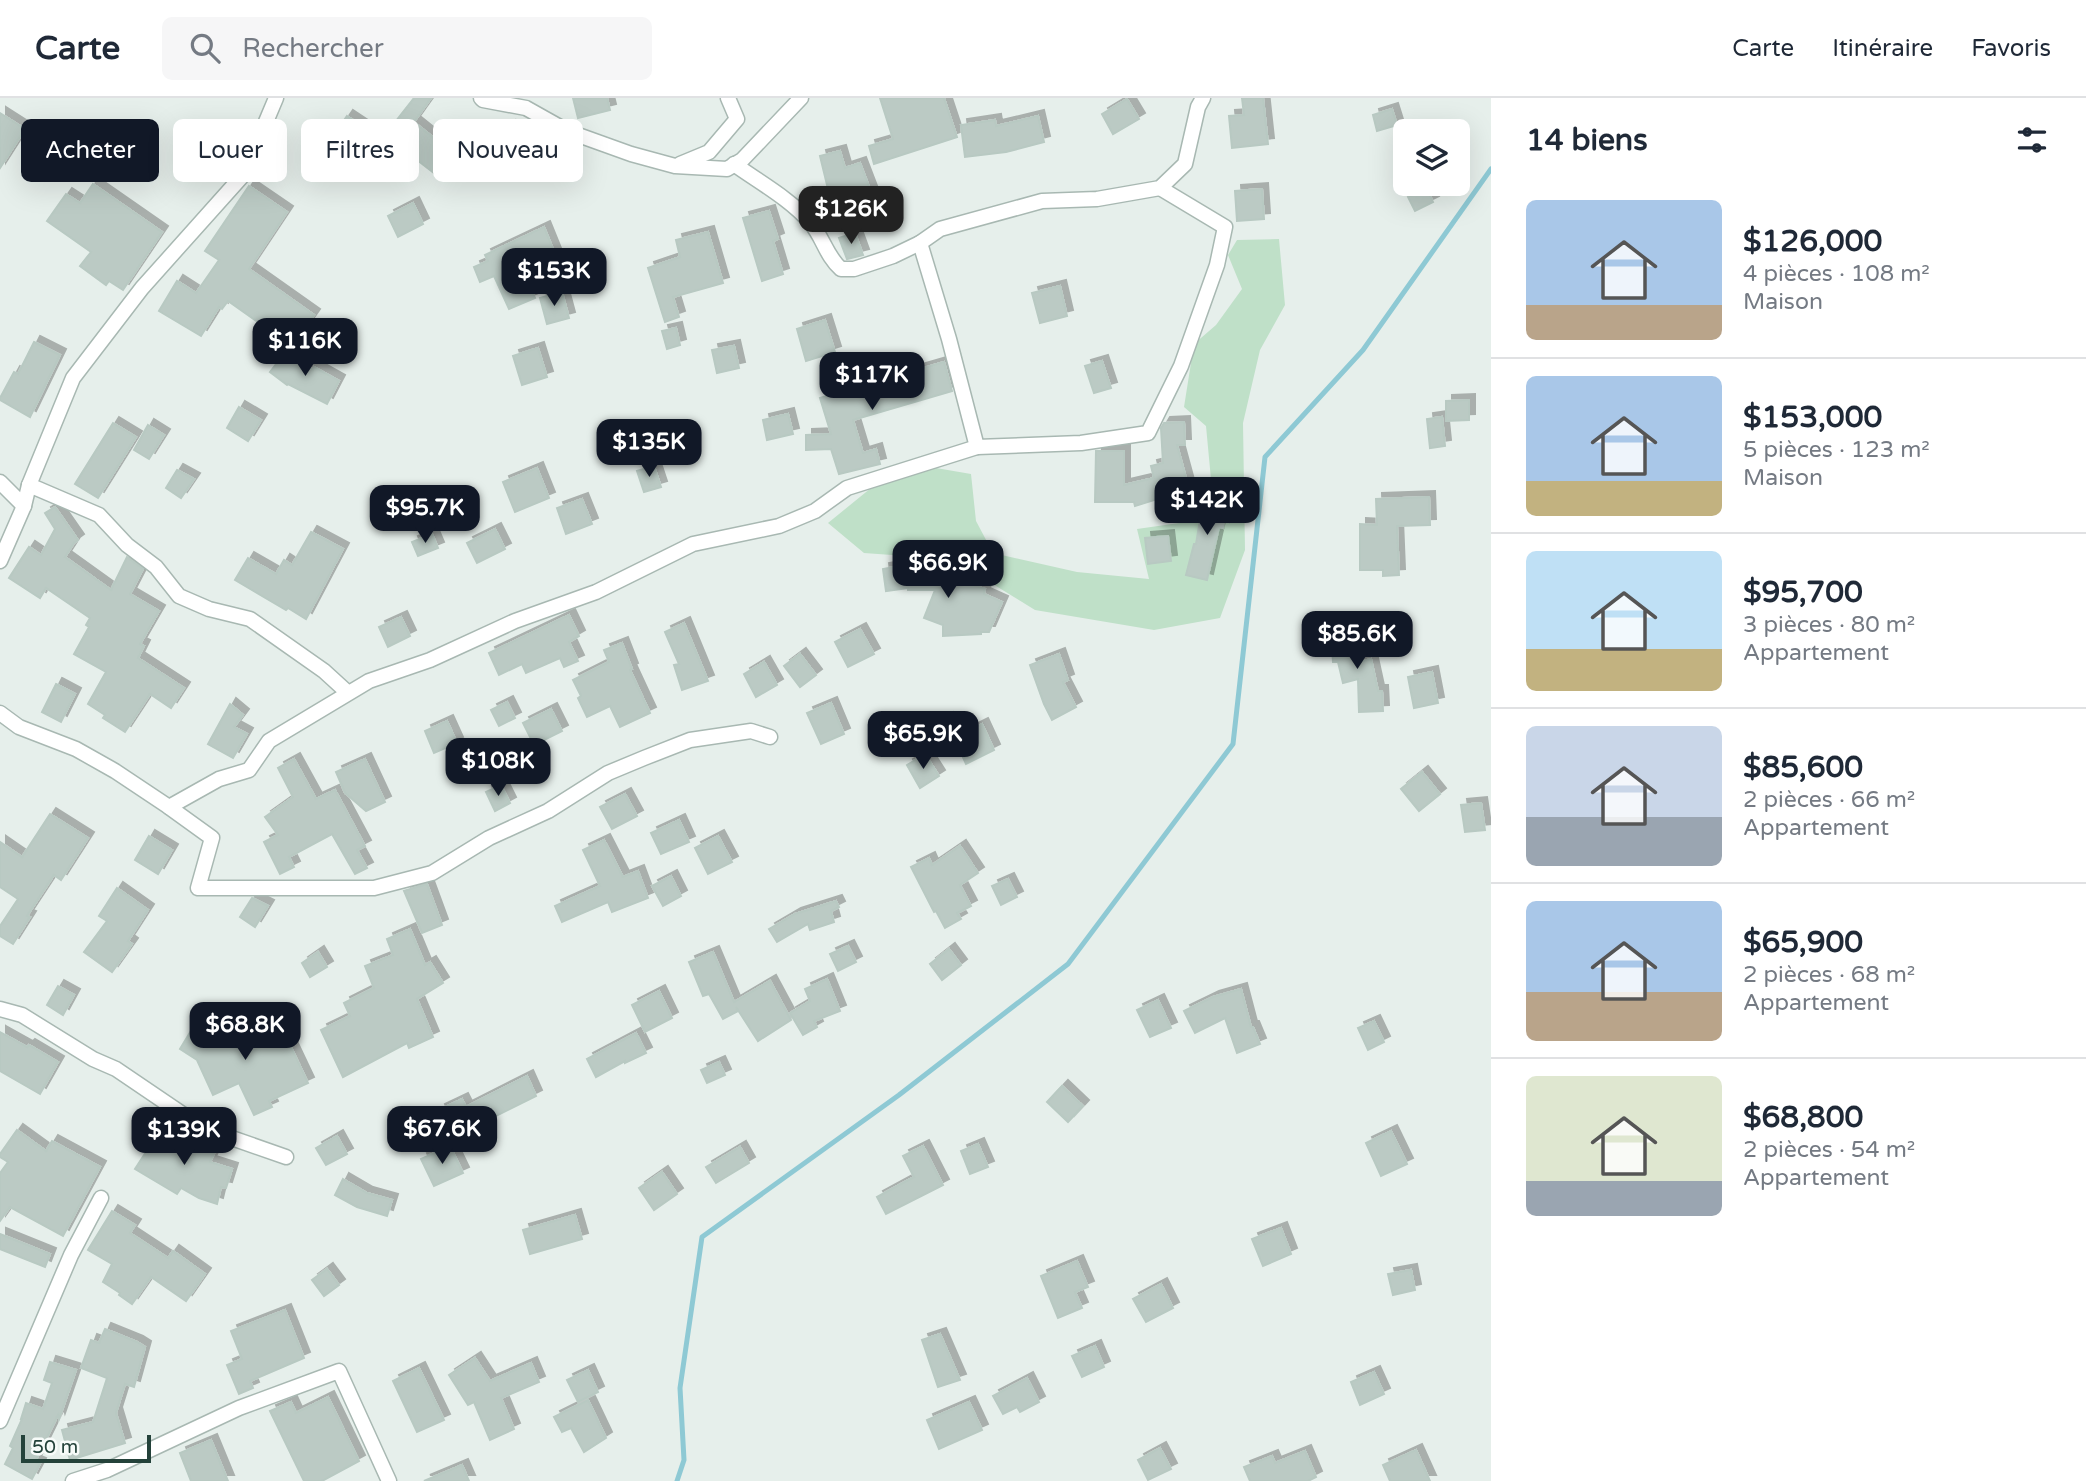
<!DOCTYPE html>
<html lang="fr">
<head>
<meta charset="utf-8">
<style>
	:root { --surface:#fff; --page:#f6f6f7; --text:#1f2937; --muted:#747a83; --line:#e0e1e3; --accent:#111827 }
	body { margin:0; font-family:"Varela Round",sans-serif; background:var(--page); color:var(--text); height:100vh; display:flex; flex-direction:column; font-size:26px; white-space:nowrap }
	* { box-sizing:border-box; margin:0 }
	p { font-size:23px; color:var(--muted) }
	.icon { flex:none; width:38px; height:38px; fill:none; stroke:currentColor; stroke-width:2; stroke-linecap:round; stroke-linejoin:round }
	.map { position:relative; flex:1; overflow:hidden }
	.details { display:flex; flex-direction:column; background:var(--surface); width:595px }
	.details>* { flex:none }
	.banner { position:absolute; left:21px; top:21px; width:665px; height:63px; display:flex; gap:14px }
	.tools { position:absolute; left:1393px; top:21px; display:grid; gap:14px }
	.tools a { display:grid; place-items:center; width:77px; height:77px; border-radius:10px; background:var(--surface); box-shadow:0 7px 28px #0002; font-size:35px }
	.scale { position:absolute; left:21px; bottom:18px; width:130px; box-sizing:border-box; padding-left:7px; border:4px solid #24423a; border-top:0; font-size:19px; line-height:24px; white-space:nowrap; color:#24423a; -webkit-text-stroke:5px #f7fbf9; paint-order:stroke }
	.price { position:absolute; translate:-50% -60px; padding:0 16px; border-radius:14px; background:var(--accent); color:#fff; font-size:23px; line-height:46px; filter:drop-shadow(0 2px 4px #0008) }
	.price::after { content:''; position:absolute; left:50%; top:42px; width:21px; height:16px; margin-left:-10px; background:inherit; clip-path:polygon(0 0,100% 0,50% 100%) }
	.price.selected { background:#222; color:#fff }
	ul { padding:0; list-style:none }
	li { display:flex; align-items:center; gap:21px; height:175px; padding:0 35px }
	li+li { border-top:2px solid var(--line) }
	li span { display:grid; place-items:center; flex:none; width:196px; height:140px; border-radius:10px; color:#555 }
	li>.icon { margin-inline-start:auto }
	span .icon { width:84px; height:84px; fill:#fffc; stroke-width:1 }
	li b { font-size:30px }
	h2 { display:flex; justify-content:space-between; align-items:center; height:84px; padding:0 35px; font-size:30px }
	.chip { padding:0 24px; border-radius:10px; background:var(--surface); box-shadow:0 7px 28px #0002; font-size:24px; line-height:63px }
	.chip.selected { background:var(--accent); color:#fff }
	header { display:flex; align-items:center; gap:42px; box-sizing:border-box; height:98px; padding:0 35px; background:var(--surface); border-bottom:2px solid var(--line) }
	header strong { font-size:33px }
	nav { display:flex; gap:38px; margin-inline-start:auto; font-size:24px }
	.search { width:490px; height:63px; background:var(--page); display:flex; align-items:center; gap:18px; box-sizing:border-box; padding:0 24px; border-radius:10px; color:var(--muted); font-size:26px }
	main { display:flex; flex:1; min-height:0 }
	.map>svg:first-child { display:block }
	.green { fill:#bfe0c8 }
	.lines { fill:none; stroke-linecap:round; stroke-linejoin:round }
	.stream { stroke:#8ec9d4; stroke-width:5 }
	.building { fill:#bbcac4; stroke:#b8c9c2; stroke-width:2; filter:url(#shadow) }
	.minor-casing { stroke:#a8b8b2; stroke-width:17 }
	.minor { stroke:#fff; stroke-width:14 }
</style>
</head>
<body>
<header>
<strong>Carte</strong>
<div class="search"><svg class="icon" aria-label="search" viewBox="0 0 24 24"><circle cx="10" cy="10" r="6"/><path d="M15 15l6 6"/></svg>Rechercher</div>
<nav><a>Carte</a><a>Itinéraire</a><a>Favoris</a></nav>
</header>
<main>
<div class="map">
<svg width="1491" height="1383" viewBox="0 0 1491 1383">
	<defs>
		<filter id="shadow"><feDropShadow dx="6" dy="-6" stdDeviation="0" flood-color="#0004"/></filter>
	</defs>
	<rect width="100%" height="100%" fill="#e6efeb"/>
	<polygon class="green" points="1279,141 1285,207 1260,252 1243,325 1245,452 1220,520 1154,532 1035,512 970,472 920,459 864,455 828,425 871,390 936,370 971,376 976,423 993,455 1077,474 1149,481 1137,431 1186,424 1212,392 1206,328 1184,309 1194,246 1216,227 1242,191 1228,157 1237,142"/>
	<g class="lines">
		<polyline class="stream" points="677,1383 684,1362 680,1290 702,1139 899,997 1068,866 1233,646 1265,359 1363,252 1491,71"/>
	</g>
	<g class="building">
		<polygon points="414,0 431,0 414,24 450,53 434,75 385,37"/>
		<polygon points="573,0 607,0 610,12 578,20"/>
		<polygon points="880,0 944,0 957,39 874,66 869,48 893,41"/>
		<polygon points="1242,0 1263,0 1268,46 1232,50 1229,18 1244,17"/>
		<polygon points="1127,1 1139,21 1113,36 1102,16"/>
		<polygon points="1392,11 1397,27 1377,33 1373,17"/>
		<polygon points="0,15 25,31 0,70"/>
		<polygon points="347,18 371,34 355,56 332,40"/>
		<polygon points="1038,18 1044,44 1006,54 965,59 961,27 995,22 996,28"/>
		<polygon points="510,28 521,37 511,51 499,43"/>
		<polygon points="840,53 845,70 860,65 873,99 836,113 828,91 820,58"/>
		<polygon points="93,86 162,134 123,192 109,183 106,187 80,168 91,154 47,123 66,96 80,105"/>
		<polygon points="249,88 287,114 249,171 314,217 292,248 228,203 222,211 219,209 201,238 159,213 177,183 196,195 219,162 205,153"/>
		<polygon points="1426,90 1433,104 1415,113 1408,99"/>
		<polygon points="1262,91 1264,121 1237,123 1235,93"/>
		<polygon points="413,105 423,126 398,139 388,118"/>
		<polygon points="769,113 778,141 773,143 783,176 762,183 743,120"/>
		<polygon points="544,129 557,161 524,175 535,200 509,211 494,178 480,184 474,169 488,163 485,157"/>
		<polygon points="708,134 723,185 673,199 679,219 665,224 648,170 680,159 676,142"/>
		<polygon points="855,135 863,157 847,161 839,140"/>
		<polygon points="1060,188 1067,218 1040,225 1032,195"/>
		<polygon points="562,194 569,220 547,226 540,200"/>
		<polygon points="825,222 835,254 806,263 797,231"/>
		<polygon points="676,230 680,247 667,251 662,233"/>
		<polygon points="34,244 60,257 30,319 0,302 0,300 14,274 18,276"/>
		<polygon points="734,248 739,270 717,275 712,252"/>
		<polygon points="538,250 547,279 522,287 513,258"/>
		<polygon points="287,252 313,272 314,269 339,283 327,306 288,286 287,287 270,274"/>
		<polygon points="1102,263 1111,290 1094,295 1085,268"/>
		<polygon points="944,264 952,293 853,322 863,355 876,351 880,366 839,376 831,351 806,352 806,337 831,336 820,300"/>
		<polygon points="1469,302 1469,322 1446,323 1446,303"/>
		<polygon points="239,309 261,322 248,343 227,330"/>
		<polygon points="788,316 793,336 767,342 763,322"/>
		<polygon points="1442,319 1445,348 1430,350 1427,321"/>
		<polygon points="1184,324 1185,347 1177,347 1189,391 1135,408 1134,404 1095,404 1096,353 1124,353 1124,387 1154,380 1151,368 1163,365 1161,330 1164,325"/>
		<polygon points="113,325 136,339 98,400 75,386"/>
		<polygon points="148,327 164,337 149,361 134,352"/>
		<polygon points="654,368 661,389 644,394 637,373"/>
		<polygon points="537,370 549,400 515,414 503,384"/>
		<polygon points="177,372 194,381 181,400 166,390"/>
		<polygon points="1204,398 1227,402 1223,430 1219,429 1207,482 1186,477 1194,446 1196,446"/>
		<polygon points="1429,399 1430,427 1397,428 1399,477 1383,478 1383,472 1360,472 1360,426 1377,427 1376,401"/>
		<polygon points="582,401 592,426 566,436 557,410"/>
		<polygon points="55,409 78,442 74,445 65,459 111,492 127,459 143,471 130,496 159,513 140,546 144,548 138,560 184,590 171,610 150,596 125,634 103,620 105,617 88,606 106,574 74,556 89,529 86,527 90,520 46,490 40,500 9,480 29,449 41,457 55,431 45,415"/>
		<polygon points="495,431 505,451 477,465 467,445"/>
		<polygon points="311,434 343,451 306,521 288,510 286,512 235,482 248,460 276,476 284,462 292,467"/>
		<polygon points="432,436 438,450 418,458 412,444"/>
		<polygon points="1168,438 1171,463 1148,466 1145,440"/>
		<polygon points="899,468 900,470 939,469 939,476 985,491 984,496 1002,504 989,534 981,534 981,536 943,538 943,527 924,520 935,492 908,492 908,490 886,493 883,471"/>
		<polygon points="569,517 579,538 569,544 578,563 564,569 560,560 526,575 522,566 499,577 489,555"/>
		<polygon points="401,519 410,538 388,549 379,529"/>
		<polygon points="684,525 708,583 682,592 674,567 679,566 665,534"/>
		<polygon points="860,531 874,556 848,569 835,544"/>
		<polygon points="1357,534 1360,564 1371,561 1378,593 1382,593 1383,613 1359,614 1358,581 1343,585 1338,564 1333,564 1331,536"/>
		<polygon points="622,545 632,571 630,572 650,615 620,629 610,608 587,619 578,600 581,598 573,582 609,564 604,552"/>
		<polygon points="800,556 816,577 800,589 784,568"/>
		<polygon points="1059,556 1068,582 1063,584 1076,609 1052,622 1044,606 1030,567"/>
		<polygon points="764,564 777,587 756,599 744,576"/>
		<polygon points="1432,574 1438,605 1414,610 1408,579"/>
		<polygon points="56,586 75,596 61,624 42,614"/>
		<polygon points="507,604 515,620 499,628 491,612"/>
		<polygon points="831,605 844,636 821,646 807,615"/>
		<polygon points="230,606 243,617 234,629 247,636 233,660 208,646"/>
		<polygon points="551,611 562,633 534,647 523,625"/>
		<polygon points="947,620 954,635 921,649 915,633"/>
		<polygon points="447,623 457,645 434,655 425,633"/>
		<polygon points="982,626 994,652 966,666 954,640"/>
		<polygon points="925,656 939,678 920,690 907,667"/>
		<polygon points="294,661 316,701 335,692 365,748 357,752 367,770 355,776 332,736 289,759 294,769 280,776 264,744 278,737 265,719 293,699 278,670"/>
		<polygon points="365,661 385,704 366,713 345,695 336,674"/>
		<polygon points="1422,674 1440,696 1419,713 1401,691"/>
		<polygon points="501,687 510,705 495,713 486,694"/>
		<polygon points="625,696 637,718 612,731 600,709"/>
		<polygon points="1481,705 1485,732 1465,734 1461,707"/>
		<polygon points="50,716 88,740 61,782 54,777 27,818 30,819 13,846 0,838 0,828 18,801 0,789 0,744 22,759"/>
		<polygon points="679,722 689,744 661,756 651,735"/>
		<polygon points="149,738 172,752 158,776 135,762"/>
		<polygon points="718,738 732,764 708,776 695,750"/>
		<polygon points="604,742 623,779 638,773 648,800 612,814 608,804 562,824 555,808 600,788 583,752"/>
		<polygon points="960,748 978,775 960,787 971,808 957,815 961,821 945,830 936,813 934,814 911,769 929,760 932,767"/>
		<polygon points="671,778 681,798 663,808 652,788"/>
		<polygon points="1008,781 1017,799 1001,807 992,788"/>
		<polygon points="427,786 442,827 422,835 404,793"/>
		<polygon points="117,790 148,812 128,843 132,846 112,874 84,854 107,823 99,818"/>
		<polygon points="252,800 268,808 255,829 240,819"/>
		<polygon points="836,803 839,809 831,813 834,824 810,832 808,826 777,844 769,831 795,816"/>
		<polygon points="410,831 425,867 430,864 443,885 417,901 433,939 409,950 407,945 343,979 321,932 350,918 344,905 374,890 365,868 393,857 387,841"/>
		<polygon points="848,848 856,864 838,873 830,856"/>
		<polygon points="949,851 961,867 942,882 930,866"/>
		<polygon points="318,854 327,869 310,879 302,865"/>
		<polygon points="713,854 734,904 770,883 791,922 758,943 736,909 738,913 723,921 709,896 703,898 689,864"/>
		<polygon points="827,881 840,913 814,923 817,929 803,937 790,915 810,903 805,891"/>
		<polygon points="58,888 74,897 63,917 47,907"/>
		<polygon points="1241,891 1251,929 1253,929 1260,946 1237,955 1225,920 1195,935 1184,913 1213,899"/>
		<polygon points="659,893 672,920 645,934 632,907"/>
		<polygon points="1158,902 1171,930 1150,939 1137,912"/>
		<polygon points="203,913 212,931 236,920 248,947 282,930 308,985 269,1003 272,1009 254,1017 239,985 213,997 197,962 180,951"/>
		<polygon points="1374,923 1384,944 1368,952 1358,930"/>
		<polygon points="0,934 27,949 29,947 58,964 40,996 0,973"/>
		<polygon points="636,935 646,955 625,965 625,963 596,979 587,961"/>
		<polygon points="719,964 725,977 707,985 701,972"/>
		<polygon points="527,978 536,998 452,1040 439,1012 462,1001 466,1009"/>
		<polygon points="1062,988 1083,1008 1068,1024 1047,1004"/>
		<polygon points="162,1028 214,1056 210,1064 232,1071 226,1090 221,1089 217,1106 199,1100 181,1090 177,1096 135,1071 146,1054 148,1055"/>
		<polygon points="17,1032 46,1053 52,1043 100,1069 63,1138 10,1109 0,1123 0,1075 8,1064 0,1059 0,1056"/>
		<polygon points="1391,1033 1407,1066 1381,1078 1366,1045"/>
		<polygon points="337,1038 347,1056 326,1067 316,1050"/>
		<polygon points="978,1046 988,1069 970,1076 961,1053"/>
		<polygon points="450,1048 463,1075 434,1088 421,1061"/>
		<polygon points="923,1048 943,1087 886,1116 877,1099 914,1079 903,1058"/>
		<polygon points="740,1049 749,1065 716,1085 706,1069"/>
		<polygon points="662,1074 677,1096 654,1112 639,1090"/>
		<polygon points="343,1081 367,1095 392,1102 387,1118 357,1109 335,1097"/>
		<polygon points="112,1113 135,1127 130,1135 168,1160 173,1153 205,1176 186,1203 151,1179 132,1206 119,1197 120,1195 103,1184 112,1166 88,1152"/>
		<polygon points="575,1117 582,1141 530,1156 523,1132"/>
		<polygon points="1281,1130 1291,1156 1263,1168 1252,1141"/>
		<polygon points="0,1136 50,1156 45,1169 0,1151"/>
		<polygon points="1077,1163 1088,1189 1075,1194 1082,1210 1058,1220 1041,1178"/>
		<polygon points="327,1171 339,1187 324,1198 312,1182"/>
		<polygon points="1411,1172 1415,1192 1393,1197 1388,1176"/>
		<polygon points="1161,1186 1173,1210 1146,1224 1133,1201"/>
		<polygon points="285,1212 304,1260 250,1283 253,1290 239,1296 227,1267 242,1261 231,1233"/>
		<polygon points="105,1231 137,1244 145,1249 134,1289 125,1286 116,1315 125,1345 70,1362 62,1332 93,1324 107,1280 81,1270 91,1242 99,1245"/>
		<polygon points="940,1236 960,1282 938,1289 922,1242"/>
		<polygon points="1095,1248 1104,1269 1082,1279 1072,1258"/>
		<polygon points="475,1260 490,1283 531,1265 539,1284 501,1300 514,1331 490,1342 474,1304 468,1307 449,1277"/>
		<polygon points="50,1264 76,1272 59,1321 58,1317 35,1364 40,1366 32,1381 5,1366 13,1350 10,1348 22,1321 21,1321 26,1305 43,1311 52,1285 44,1282"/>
		<polygon points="419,1270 444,1322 417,1334 393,1283"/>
		<polygon points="588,1272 598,1294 578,1304 567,1282"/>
		<polygon points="1374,1274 1384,1296 1360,1307 1351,1284"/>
		<polygon points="1027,1280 1039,1304 1020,1314 1017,1309 1003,1316 993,1298"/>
		<polygon points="328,1299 359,1363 322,1383 304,1383 270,1313 291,1304 296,1315"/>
		<polygon points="588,1302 606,1340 584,1354 571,1330 562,1334 554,1319"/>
		<polygon points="969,1304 982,1332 939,1351 927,1322"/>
		<polygon points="211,1342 228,1383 191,1383 180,1355"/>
		<polygon points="1160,1350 1171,1371 1148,1382 1138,1362"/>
		<polygon points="1416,1352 1430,1383 1390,1383 1383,1367"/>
		<polygon points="1305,1353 1316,1379 1308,1383 1250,1383 1244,1369 1272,1358 1275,1365"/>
		<polygon points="462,1367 469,1383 424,1383"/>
	</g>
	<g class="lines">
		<defs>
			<g id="minor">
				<polyline points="481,0 483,2 526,10 567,33 631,56 675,68 727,71 742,62 801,0"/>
				<polyline points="680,66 709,54 737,21 728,0"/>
				<path d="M734,66C759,84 790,101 810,124C823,139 826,158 841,171H854L893,158L920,145L940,131L1042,103L1097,101L1160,90L1185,66L1198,9L1203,0"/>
				<polyline points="920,145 949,241 977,349"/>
				<polyline points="0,384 24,408"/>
				<polyline points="29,387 99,417 127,447 156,469 179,498 209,511 250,521 324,573 347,594"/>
				<polyline points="0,463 24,408 29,387 73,280 142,190 244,76 276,0"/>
				<polyline points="0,615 19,629 76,651 115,673 169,709 219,681 249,672 269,643 369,583 430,562 515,523 596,494 693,446 779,428 815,413 847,390 977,349 1081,345 1148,335 1181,268 1217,167 1225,129 1160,90"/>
				<polyline points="169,709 212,740 198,790 374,790 432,775 489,740 548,713 608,675 644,660 690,642 751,633 770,639"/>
				<polyline points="0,911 22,917 93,961 116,971 203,1030 286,1059"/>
				<polyline points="0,1323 71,1157 101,1100"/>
				<polyline points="73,1383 107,1372 239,1310 339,1273 389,1383"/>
			</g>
		</defs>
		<use href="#minor" class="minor-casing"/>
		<use href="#minor" class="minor"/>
	</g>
</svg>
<div class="tools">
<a><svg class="icon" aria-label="layers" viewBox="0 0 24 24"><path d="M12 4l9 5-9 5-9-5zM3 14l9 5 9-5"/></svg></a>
</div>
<div class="scale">50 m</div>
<b class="price selected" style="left:851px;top:148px">$126K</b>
<b class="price" style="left:554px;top:210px">$153K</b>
<b class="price" style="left:305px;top:280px">$116K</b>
<b class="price" style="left:872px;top:314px">$117K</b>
<b class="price" style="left:649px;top:381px">$135K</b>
<b class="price" style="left:1207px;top:439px">$142K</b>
<b class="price" style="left:425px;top:447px">$95.7K</b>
<b class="price" style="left:948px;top:502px">$66.9K</b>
<b class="price" style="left:1357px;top:573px">$85.6K</b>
<b class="price" style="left:923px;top:673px">$65.9K</b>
<b class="price" style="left:498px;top:700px">$108K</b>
<b class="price" style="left:245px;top:964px">$68.8K</b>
<b class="price" style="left:442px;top:1068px">$67.6K</b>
<b class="price" style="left:184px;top:1069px">$139K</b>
<div class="banner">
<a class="chip selected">Acheter</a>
<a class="chip">Louer</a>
<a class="chip">Filtres</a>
<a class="chip">Nouveau</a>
</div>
</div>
<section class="details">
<h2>14 biens<svg class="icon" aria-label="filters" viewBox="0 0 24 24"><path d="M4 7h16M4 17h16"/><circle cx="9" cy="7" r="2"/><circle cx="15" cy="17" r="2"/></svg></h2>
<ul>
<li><span style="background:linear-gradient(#a9c7e8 75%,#b9a48a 0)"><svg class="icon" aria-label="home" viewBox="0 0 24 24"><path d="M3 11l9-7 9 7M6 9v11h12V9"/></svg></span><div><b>$126,000</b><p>4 pièces · 108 m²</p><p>Maison</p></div></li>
<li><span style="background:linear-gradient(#a9c7e8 75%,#c2b280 0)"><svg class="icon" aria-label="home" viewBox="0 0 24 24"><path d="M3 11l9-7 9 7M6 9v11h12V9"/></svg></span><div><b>$153,000</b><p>5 pièces · 123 m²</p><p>Maison</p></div></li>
<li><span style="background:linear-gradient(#bfe0f5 70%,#c2b280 0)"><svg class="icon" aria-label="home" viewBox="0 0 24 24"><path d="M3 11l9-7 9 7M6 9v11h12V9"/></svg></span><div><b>$95,700</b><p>3 pièces · 80 m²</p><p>Appartement</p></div></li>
<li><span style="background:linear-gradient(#c9d6e8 65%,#9aa5b1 0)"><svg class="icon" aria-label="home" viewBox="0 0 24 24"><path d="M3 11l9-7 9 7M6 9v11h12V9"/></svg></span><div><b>$85,600</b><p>2 pièces · 66 m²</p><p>Appartement</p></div></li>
<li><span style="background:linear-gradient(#a9c7e8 65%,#b9a48a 0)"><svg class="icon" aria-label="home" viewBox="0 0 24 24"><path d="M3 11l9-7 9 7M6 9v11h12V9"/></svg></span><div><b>$65,900</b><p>2 pièces · 68 m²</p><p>Appartement</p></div></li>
<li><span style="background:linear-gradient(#dfe7d0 75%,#9aa5b1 0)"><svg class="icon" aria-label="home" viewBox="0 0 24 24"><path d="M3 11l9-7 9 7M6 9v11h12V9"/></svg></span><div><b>$68,800</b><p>2 pièces · 54 m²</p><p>Appartement</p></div></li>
</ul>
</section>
</main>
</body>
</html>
